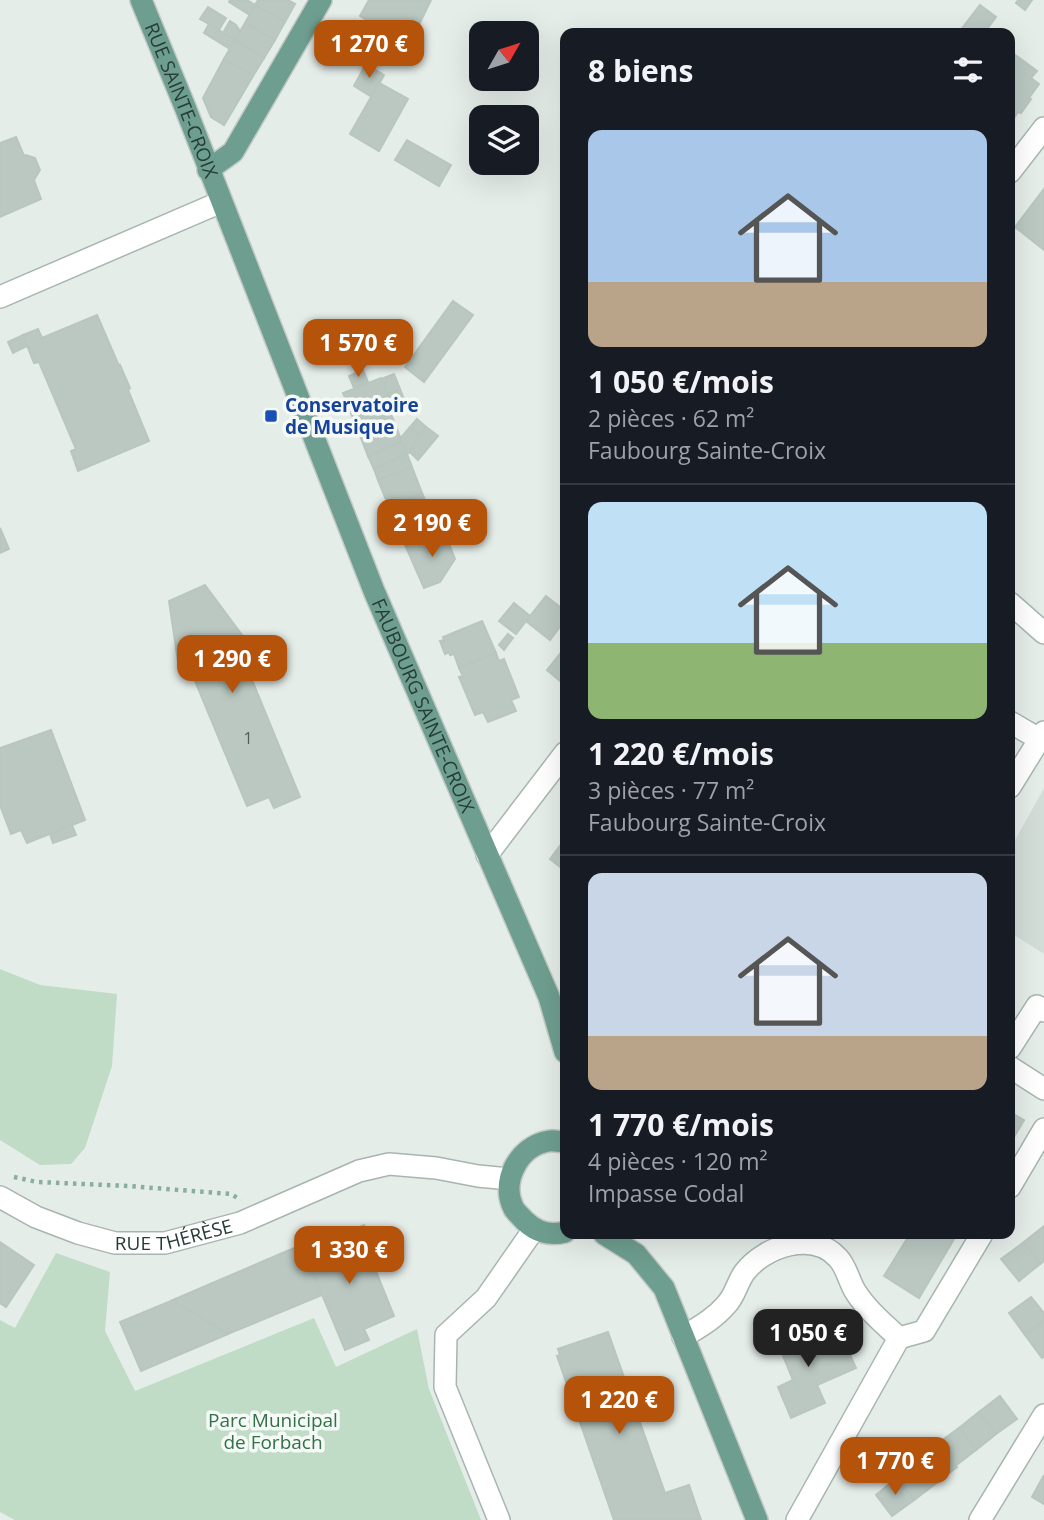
<!DOCTYPE html>
<html lang="fr">
<head>
<meta charset="utf-8">
<style>
	:root { --surface:#171b24; --page:#20242c; --text:#f1f3f6; --muted:#9ea1a6; --line:#363941; --accent:#b45309 }
	body { margin:0; font-family:"Open Sans",sans-serif; background:var(--page); color:var(--text); height:100vh; display:flex; flex-direction:column; font-size:26px; white-space:nowrap }
	* { box-sizing:border-box; margin:0 }
	p { font-size:23px; color:var(--muted) }
	.icon { flex:none; width:38px; height:38px; fill:none; stroke:currentColor; stroke-width:2; stroke-linecap:round; stroke-linejoin:round }
	.map { position:relative; flex:1; overflow:hidden }
	.sheet { position:absolute; left:560px; top:28px; width:455px; height:1211px; display:flex; flex-direction:column; background:var(--surface); border-radius:14px; box-shadow:0 7px 28px #0002 }
	.sheet>* { flex:none }
	.needle { width:46px; rotate:51deg }
	.tools { position:absolute; left:469px; top:21px; display:grid; gap:14px }
	.tools a { display:grid; place-items:center; width:70px; height:70px; border-radius:14px; background:var(--surface); box-shadow:0 7px 28px #0002; font-size:35px }
	.price { position:absolute; translate:-50% -60px; padding:0 16px; border-radius:14px; background:var(--accent); color:#fff; font-size:23px; line-height:46px; filter:drop-shadow(0 2px 4px #0008) }
	.price::after { content:''; position:absolute; left:50%; top:42px; width:21px; height:16px; margin-left:-10px; background:inherit; clip-path:polygon(0 0,100% 0,50% 100%) }
	.price.on { background:#222; color:#fff }
	ul { padding:0; list-style:none }
	li { display:grid; align-content:center; gap:14px; height:371px; padding:0 28px }
	li+li { border-top:2px solid var(--line) }
	li span { display:grid; place-items:center; height:217px; border-radius:14px; color:#555 }
	li>.icon { margin-inline-start:auto }
	span .icon { width:126px; height:126px; fill:#fffc; stroke-width:1 }
	li b { font-size:30px }
	h2 { display:flex; justify-content:space-between; align-items:center; height:84px; padding:0 28px; font-size:30px }
	.map>svg:first-child { display:block }
	.built { fill:#d3ddd8 }
	.green { fill:#c0dcc6 }
	.building { fill:#bbc8c2; stroke:#b8c6bf; stroke-width:2 }
	.lines { fill:none; stroke-linecap:round; stroke-linejoin:round }
	.minor-casing { stroke:#a8b5af; stroke-width:24 }
	.major-casing { stroke:#c2c9c6; stroke-width:24 }
	.path { stroke:#88aea0; stroke-width:4.5; stroke-dasharray:3.5 5; stroke-linecap:butt }
	.minor { stroke:#fff; stroke-width:21 }
	.major { stroke:#6e9e8f; stroke-width:21 }
	.transit-dot { fill:#1a4fb4; stroke:#f6faf7; stroke-width:2.5 }
	.labels { text-anchor:middle; dominant-baseline:central; stroke-width:7; stroke-linejoin:round; paint-order:stroke }
	.number-label { font-size:16px; fill:#4b6058 }
	.street-label { font-size:19px; fill:#263d35; stroke:#f6faf7 }
	.transit-label { font-size:19px; font-weight:bold; fill:#164399; stroke:#f6faf7; text-anchor:start }
	.park-label { font-size:19px; fill:#337147; stroke:#f6faf7 }
</style>
</head>
<body>
<div class="map">
<svg width="1044" height="1520" viewBox="0 0 1044 1520">
	<rect width="100%" height="100%" fill="#e5ede9"/>
	<polygon class="built" points="1044,788 1044,954 1010,932 1010,849"/>
	<g class="green">
		<polygon points="0,969 40,985 117,994 112,1066 85,1148 71,1164 40,1165 0,1140"/>
		<polygon points="56,1253 110,1272 105,1331 135,1391 314,1318 336,1367 417,1329 429,1389 481,1520 15,1520 0,1512 0,1320 15,1328"/>
	</g>
	<g class="building">
		<polygon points="230,0 247,0 255,5 250,15 229,2"/>
		<polygon points="258,0 288,0 295,4 285,22 255,5"/>
		<polygon points="369,0 431,0 407,49 384,36 386,32 379,30 375,25 360,16"/>
		<polygon points="1018,0 1032,0 1025,10 1016,3"/>
		<polygon points="255,5 285,22 275,40 245,23"/>
		<polygon points="980,5 996,17 984,33 963,33 960,31"/>
		<polygon points="208,7 226,18 219,30 200,19"/>
		<polygon points="230,21 236,25 240,31 235,40 223,33"/>
		<polygon points="245,23 275,40 264,58 235,40"/>
		<polygon points="209,24 235,40 230,49 204,33"/>
		<polygon points="235,40 264,58 253,76 224,59"/>
		<polygon points="1010,51 1037,71 1031,78 1039,84 1029,98 1031,99 1021,113 1018,112 1010,124"/>
		<polygon points="224,59 253,76 224,125 211,117 203,98"/>
		<polygon points="366,64 384,75 372,97 354,86"/>
		<polygon points="379,83 408,99 379,151 350,134"/>
		<polygon points="16,137 24,156 26,155 35,158 40,170 34,180 41,199 0,217 0,143"/>
		<polygon points="407,140 451,165 439,186 395,160"/>
		<polygon points="1044,189 1044,250 1015,227"/>
		<polygon points="453,301 473,315 424,382 405,367"/>
		<polygon points="97,315 119,366 120,365 130,388 128,390 149,441 78,471 71,451 76,449 39,362 34,363 23,335 38,329 42,338"/>
		<polygon points="23,335 27,346 13,353 8,342"/>
		<polygon points="363,370 368,382 354,388 349,376"/>
		<polygon points="394,374 400,389 388,394 381,379"/>
		<polygon points="381,378 395,412 357,428 343,393"/>
		<polygon points="400,389 404,399 392,405 388,394"/>
		<polygon points="391,414 402,442 368,456 357,428"/>
		<polygon points="417,419 426,427 420,435 410,427"/>
		<polygon points="410,427 420,435 410,452 407,454 400,439"/>
		<polygon points="426,427 438,436 418,460 410,452 417,440 416,440"/>
		<polygon points="402,442 407,454 374,469 368,456"/>
		<polygon points="407,454 412,467 378,480 374,469"/>
		<polygon points="412,467 422,493 389,507 378,480"/>
		<polygon points="422,493 439,534 406,547 389,507"/>
		<polygon points="0,528 9,549 0,553"/>
		<polygon points="444,532 455,559 440,582 424,588 406,547"/>
		<polygon points="205,585 270,673 252,680 300,797 274,808 269,797 247,806 188,664 179,668 169,601"/>
		<polygon points="546,596 565,611 565,620 550,640 526,621"/>
		<polygon points="514,603 530,616 516,634 499,621"/>
		<polygon points="482,621 496,653 459,668 454,654 450,655 449,652 445,654 440,641 444,640 443,637"/>
		<polygon points="508,634 513,638 504,650 499,645"/>
		<polygon points="563,650 565,652 565,685 547,670"/>
		<polygon points="496,653 499,661 504,659 519,697 511,700 516,711 488,722 483,712 475,715 459,677 463,676 459,668"/>
		<polygon points="51,730 85,820 27,843 21,830 11,834 0,805 0,748"/>
		<polygon points="72,825 76,835 53,843 50,834"/>
		<polygon points="565,839 565,871 550,859"/>
		<polygon points="1010,1112 1024,1120 1010,1144"/>
		<polygon points="364,1225 371,1242 354,1249 360,1263 371,1259 394,1316 364,1329 369,1340 345,1350 304,1251"/>
		<polygon points="1044,1226 1044,1261 1040,1264 1024,1242"/>
		<polygon points="910,1234 957,1234 919,1298 884,1276"/>
		<polygon points="0,1242 34,1265 6,1307 0,1303"/>
		<polygon points="1024,1242 1040,1264 1019,1281 1001,1259"/>
		<polygon points="301,1245 322,1295 228,1334 173,1300"/>
		<polygon points="1031,1297 1044,1313 1044,1321 1025,1335 1009,1313"/>
		<polygon points="173,1300 228,1334 141,1371 120,1322"/>
		<polygon points="1044,1321 1044,1356 1042,1358 1025,1335"/>
		<polygon points="807,1322 822,1356 846,1346 856,1368 817,1385 825,1403 791,1418 778,1387 793,1380 775,1336"/>
		<polygon points="608,1332 665,1493 689,1485 701,1520 614,1520 557,1356 560,1355 558,1349"/>
		<polygon points="1000,1396 1017,1419 996,1434 979,1412"/>
		<polygon points="979,1412 996,1434 976,1450 959,1428"/>
		<polygon points="959,1428 976,1450 955,1466 937,1444"/>
		<polygon points="939,1446 957,1467 935,1484 918,1462"/>
		<polygon points="918,1462 935,1484 914,1500 897,1478"/>
		<polygon points="1044,1475 1044,1504 1032,1497"/>
		<polygon points="897,1478 914,1500 892,1516 876,1495"/>
	</g>
	<g class="lines">
		<defs>
			<g id="minor">
				<polyline points="1010,172 1044,128"/>
				<polyline points="0,297 221,202"/>
				<polyline points="1010,603 1044,633"/>
				<polyline points="1010,722 1039,739"/>
				<polyline points="1010,787 1044,732"/>
				<polyline points="487,855 565,753"/>
				<polyline points="1010,1048 1037,1006 1044,1011"/>
				<polyline points="1010,1067 1044,1089"/>
				<polyline points="1010,1187 1044,1129"/>
				<path id="s1" d="M0,1197L36,1217L78,1233L115,1243H165L240,1223L359,1171L389,1164L436,1168L478,1176L510,1179"/>
				<path d="M683,1337C699,1327 714,1319 726,1305C735,1296 737,1283 744,1273C764,1246 813,1230 838,1258C846,1266 849,1281 855,1291C866,1309 884,1324 899,1338L797,1520"/>
				<polyline points="899,1338 924,1331 982,1234"/>
				<polyline points="499,1520 445,1387 446,1335 486,1298 534,1229"/>
				<polyline points="980,1520 1044,1415"/>
			</g>
			<g id="major">
				<path id="s2" d="M141,0L185,107L374,591L549,997L565,1052"/>
				<polyline points="208,170 233,152 321,0"/>
				<path d="M565,1142C560,1142 554,1140 549,1141C518,1146 500,1182 514,1209C517,1213 521,1217 525,1221C536,1232 550,1236 565,1232"/>
				<polyline points="604,1234 636,1254 664,1288 757,1520"/>
			</g>
		</defs>
		<use href="#minor" class="minor-casing"/>
		<use href="#major" class="major-casing"/>
		<polyline class="path" points="14,1177 37,1182 128,1186 231,1194 241,1200"/>
		<use href="#minor" class="minor"/>
		<use href="#major" class="major"/>
	</g>
	<rect class="transit-dot" x="264" y="409" width="14" height="14" rx="3.5"/>
	<g class="labels">
		<g class="number-label">
			<text x="248" y="738">1</text>
		</g>
		<g class="street-label">
			<text stroke="none"><textPath href="#s2" startOffset="108">RUE SAINTE-CROIX</textPath></text>
			<text stroke="none"><textPath href="#s2" startOffset="760">FAUBOURG SAINTE-CROIX</textPath></text>
			<text stroke="none"><textPath href="#s1" startOffset="184">RUE THÉRÈSE</textPath></text>
		</g>
		<g class="transit-label">
			<text x="285" y="405">Conservatoire<tspan x="285" dy="22">de Musique</tspan></text>
		</g>
		<g class="park-label">
			<text x="273" y="1420">Parc Municipal<tspan x="273" dy="22">de Forbach</tspan></text>
		</g>
	</g>
</svg>
<div class="tools">
<a><svg class="needle" viewBox="-14 -14 28 28"><path d="M0-13l5 13h-10z" fill="#e53935"/><path d="M0 13l5-13h-10z" fill="#9ea1a6"/></svg></a>
<a><svg class="icon" aria-label="layers" viewBox="0 0 24 24"><path d="M12 4l9 5-9 5-9-5zM3 14l9 5 9-5"/></svg></a>
</div>
<b class="price" style="left:369px;top:80px">1 270 €</b>
<b class="price" style="left:358px;top:379px">1 570 €</b>
<b class="price" style="left:432px;top:559px">2 190 €</b>
<b class="price" style="left:232px;top:695px">1 290 €</b>
<b class="price" style="left:349px;top:1286px">1 330 €</b>
<b class="price on" style="left:808px;top:1369px">1 050 €</b>
<b class="price" style="left:619px;top:1436px">1 220 €</b>
<b class="price" style="left:895px;top:1497px">1 770 €</b>
<section class="sheet">
<h2>8 biens<svg class="icon" aria-label="filters" viewBox="0 0 24 24"><path d="M4 7h16M4 17h16"/><circle cx="9" cy="7" r="2"/><circle cx="15" cy="17" r="2"/></svg></h2>
<ul>
<li><span style="background:linear-gradient(#a9c7e8 70%,#b9a48a 0)"><svg class="icon" aria-label="home" viewBox="0 0 24 24"><path d="M3 11l9-7 9 7M6 9v11h12V9"/></svg></span><div><b>1 050 €/mois</b><p>2 pièces · 62 m²</p><p>Faubourg Sainte-Croix</p></div></li>
<li><span style="background:linear-gradient(#bfe0f5 65%,#8fb573 0)"><svg class="icon" aria-label="home" viewBox="0 0 24 24"><path d="M3 11l9-7 9 7M6 9v11h12V9"/></svg></span><div><b>1 220 €/mois</b><p>3 pièces · 77 m²</p><p>Faubourg Sainte-Croix</p></div></li>
<li><span style="background:linear-gradient(#c9d6e8 75%,#b9a48a 0)"><svg class="icon" aria-label="home" viewBox="0 0 24 24"><path d="M3 11l9-7 9 7M6 9v11h12V9"/></svg></span><div><b>1 770 €/mois</b><p>4 pièces · 120 m²</p><p>Impasse Codal</p></div></li>
</ul>
</section>
</div>
</body>
</html>
